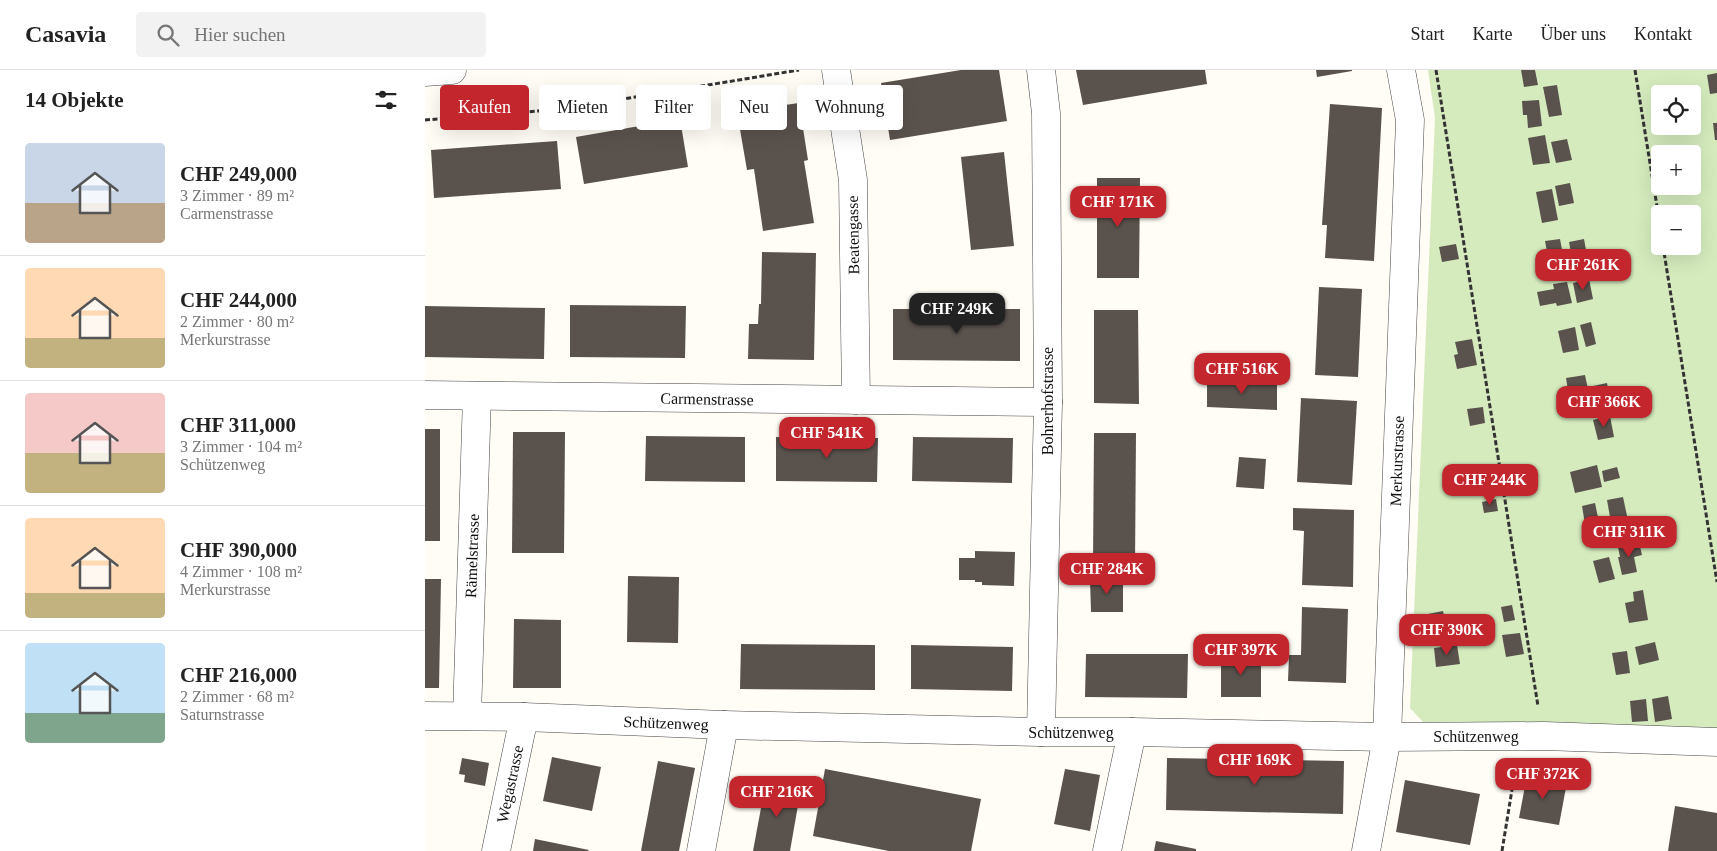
<!DOCTYPE html>
<html lang="de">
<head>
<meta charset="utf-8">
<style>
	:root { --surface:#fff; --page:#f2f2f2; --text:#222; --muted:#767676; --line:#e0e0e0; --accent:#c4262e }
	body { margin:0; font-family:"Times New Roman",serif; background:var(--page); color:var(--text); height:100vh; display:flex; flex-direction:column; font-size:19px; white-space:nowrap }
	* { box-sizing:border-box; margin:0 }
	p { font-size:16px; color:var(--muted) }
	.icon { flex:none; width:28px; height:28px; fill:none; stroke:currentColor; stroke-width:2; stroke-linecap:round; stroke-linejoin:round }
	.map { position:relative; flex:1; overflow:hidden }
	.panel { display:flex; flex-direction:column; background:var(--surface); width:425px }
	.panel>* { flex:none }
	.banner { position:absolute; left:15px; top:15px; width:475px; height:45px; display:flex; gap:10px }
	.tools { position:absolute; left:1226px; top:15px; display:grid; gap:10px }
	.tools a { display:grid; place-items:center; width:50px; height:50px; border-radius:5px; background:var(--surface); box-shadow:0 5px 20px #0002; font-size:25px }
	.price { position:absolute; translate:-50% -42px; padding:0 11px; border-radius:10px; background:var(--accent); color:#fff; font-size:16px; line-height:32px; filter:drop-shadow(0 1px 2px #0008) }
	.price::after { content:''; position:absolute; left:50%; top:30px; width:15px; height:11px; margin-left:-8px; background:inherit; clip-path:polygon(0 0,100% 0,50% 100%) }
	.price.active { background:#222; color:#fff }
	ul { padding:0; list-style:none }
	li { display:flex; align-items:center; gap:15px; height:125px; padding:0 25px }
	li+li { border-top:1px solid var(--line) }
	li span { display:grid; place-items:center; flex:none; width:140px; height:100px; border-radius:5px; color:#555 }
	li>.icon { margin-inline-start:auto }
	span .icon { width:60px; height:60px; fill:#fffc; stroke-width:1 }
	li b { font-size:21px }
	h2 { display:flex; justify-content:space-between; align-items:center; height:60px; padding:0 25px; font-size:21px }
	.pill { padding:0 18px; border-radius:5px; background:var(--surface); box-shadow:0 5px 20px #0002; font-size:18px; line-height:45px }
	.pill.active { background:var(--accent); color:#fff }
	header { display:flex; align-items:center; gap:30px; box-sizing:border-box; height:70px; padding:0 25px; background:var(--surface); border-bottom:1px solid var(--line) }
	header strong { font-size:24px }
	nav { display:flex; gap:28px; margin-inline-start:auto; font-size:18px }
	.search { width:350px; height:45px; background:var(--page); display:flex; align-items:center; gap:12px; box-sizing:border-box; padding:0 18px; border-radius:5px; color:var(--muted); font-size:19px }
	main { display:flex; flex:1; min-height:0 }
	.map>svg:first-child { display:block }
	.green { fill:#d5ebbd; fill-rule:evenodd }
	.building { fill:#5a524d }
	.lines { fill:none; stroke-linecap:round; stroke-linejoin:round }
	.minor-casing { stroke:#444; stroke-width:29 }
	.path { stroke:#333; stroke-width:3; stroke-dasharray:5 2.5; stroke-linecap:butt }
	.minor { stroke:#fff; stroke-width:28 }
	.labels { text-anchor:middle; dominant-baseline:central; stroke-width:5; stroke-linejoin:round; paint-order:stroke }
	.street-label { font-size:16px; fill:#111; stroke:#fff }
</style>
</head>
<body>
<header>
<strong>Casavia</strong>
<div class="search"><svg class="icon" aria-label="search" viewBox="0 0 24 24"><circle cx="10" cy="10" r="6"/><path d="M15 15l6 6"/></svg>Hier suchen</div>
<nav><a>Start</a><a>Karte</a><a>Über uns</a><a>Kontakt</a></nav>
</header>
<main>
<section class="panel">
<h2>14 Objekte<svg class="icon" aria-label="filters" viewBox="0 0 24 24"><path d="M4 7h16M4 17h16"/><circle cx="9" cy="7" r="2"/><circle cx="15" cy="17" r="2"/></svg></h2>
<ul>
<li><span style="background:linear-gradient(#c9d6e8 60%,#b9a48a 0)"><svg class="icon" aria-label="home" viewBox="0 0 24 24"><path d="M3 11l9-7 9 7M6 9v11h12V9"/></svg></span><div><b>CHF 249,000</b><p>3 Zimmer · 89 m²</p><p>Carmenstrasse</p></div></li>
<li><span style="background:linear-gradient(#ffd9b3 70%,#c2b280 0)"><svg class="icon" aria-label="home" viewBox="0 0 24 24"><path d="M3 11l9-7 9 7M6 9v11h12V9"/></svg></span><div><b>CHF 244,000</b><p>2 Zimmer · 80 m²</p><p>Merkurstrasse</p></div></li>
<li><span style="background:linear-gradient(#f6c9c9 60%,#c2b280 0)"><svg class="icon" aria-label="home" viewBox="0 0 24 24"><path d="M3 11l9-7 9 7M6 9v11h12V9"/></svg></span><div><b>CHF 311,000</b><p>3 Zimmer · 104 m²</p><p>Schützenweg</p></div></li>
<li><span style="background:linear-gradient(#ffd9b3 75%,#c2b280 0)"><svg class="icon" aria-label="home" viewBox="0 0 24 24"><path d="M3 11l9-7 9 7M6 9v11h12V9"/></svg></span><div><b>CHF 390,000</b><p>4 Zimmer · 108 m²</p><p>Merkurstrasse</p></div></li>
<li><span style="background:linear-gradient(#bfe0f5 70%,#7fa58c 0)"><svg class="icon" aria-label="home" viewBox="0 0 24 24"><path d="M3 11l9-7 9 7M6 9v11h12V9"/></svg></span><div><b>CHF 216,000</b><p>2 Zimmer · 68 m²</p><p>Saturnstrasse</p></div></li>
</ul>
</section>
<div class="map">
<svg width="1292" height="781" viewBox="0 0 1292 781">
	<rect width="100%" height="100%" fill="#fffdf5"/>
	<path class="green" d="M1003,0H1292V658L1000,654L985,638L1010,48ZM1235,24H1268V56H1235ZM1235,84H1268V116H1235ZM1235,144H1268V176H1235Z"/>
	<g class="building">
		<polygon points="536,0 574,0 582,51 465,70 456,13"/>
		<polygon points="651,0 780,0 782,14 658,35"/>
		<polygon points="891,0 927,0 927,1 892,7"/>
		<polygon points="1096,0 1110,0 1113,15 1099,17"/>
		<polygon points="1292,3 1292,23 1285,24 1282,5"/>
		<polygon points="1132,15 1137,45 1124,47 1118,17"/>
		<polygon points="1114,30 1117,56 1103,58 1102,45 1098,45 1097,31"/>
		<polygon points="374,33 383,90 379,91 389,153 338,161 329,99 322,100 312,42"/>
		<polygon points="905,34 957,38 949,191 900,188 902,155 897,155"/>
		<polygon points="255,49 263,97 159,114 151,67"/>
		<polygon points="1288,53 1292,53 1292,70 1290,70"/>
		<polygon points="1120,65 1125,93 1108,95 1103,68"/>
		<polygon points="1142,69 1147,90 1131,93 1126,72"/>
		<polygon points="132,71 136,119 9,128 6,80"/>
		<polygon points="579,82 589,176 546,180 536,87"/>
		<polygon points="672,108 715,108 714,208 672,208"/>
		<polygon points="1145,113 1149,133 1134,136 1130,116"/>
		<polygon points="1127,119 1133,150 1117,153 1111,122"/>
		<polygon points="1135,169 1140,196 1125,198 1120,171"/>
		<polygon points="1159,169 1161,180 1146,183 1144,172"/>
		<polygon points="1031,174 1034,189 1017,192 1014,177"/>
		<polygon points="337,182 391,183 389,290 323,289 324,254 333,254 334,234 336,234"/>
		<polygon points="1164,209 1168,229 1152,233 1148,213"/>
		<polygon points="1142,212 1147,233 1132,236 1131,233 1115,236 1112,222 1129,219 1128,214"/>
		<polygon points="894,217 937,219 933,307 890,305"/>
		<polygon points="145,235 261,236 260,288 145,287"/>
		<polygon points="0,236 120,238 119,289 0,287"/>
		<polygon points="468,239 595,239 595,291 468,290"/>
		<polygon points="669,240 713,240 714,334 669,333"/>
		<polygon points="1166,252 1171,274 1161,277 1155,255"/>
		<polygon points="1150,257 1154,280 1138,283 1133,261"/>
		<polygon points="1047,269 1052,295 1032,299 1029,285 1033,284 1030,272"/>
		<polygon points="1160,305 1164,324 1144,327 1141,308"/>
		<polygon points="782,310 852,312 852,340 782,337"/>
		<polygon points="1182,313 1185,330 1171,332 1168,316"/>
		<polygon points="876,328 932,331 927,415 872,412"/>
		<polygon points="1058,337 1060,353 1045,356 1042,339"/>
		<polygon points="1185,346 1189,367 1173,370 1168,350"/>
		<rect x="0" y="359" width="15" height="112"/>
		<polygon points="387,360 403,360 403,368 453,368 452,412 351,411 351,367 387,368"/>
		<polygon points="88,362 140,362 139,483 87,483"/>
		<polygon points="669,363 711,363 710,496 668,495"/>
		<polygon points="221,366 320,367 320,412 220,411"/>
		<polygon points="488,367 588,368 587,413 487,411"/>
		<polygon points="814,387 841,389 839,419 811,417"/>
		<polygon points="1172,395 1177,417 1150,423 1145,402"/>
		<polygon points="1192,397 1195,408 1179,412 1177,401"/>
		<polygon points="1198,427 1205,460 1188,464 1182,430"/>
		<polygon points="1071,429 1073,441 1059,443 1057,432"/>
		<polygon points="1170,433 1175,457 1161,460 1157,436"/>
		<polygon points="868,438 929,440 928,517 877,515 879,461 868,460"/>
		<polygon points="1214,472 1217,485 1209,487 1212,502 1197,505 1193,487 1195,487 1193,477"/>
		<polygon points="550,481 590,482 589,516 557,515 557,512 550,512 550,510 534,510 534,488 550,488"/>
		<polygon points="1184,487 1190,509 1174,513 1168,491"/>
		<polygon points="203,506 254,507 253,573 202,572"/>
		<polygon points="698,508 698,542 666,542 665,509"/>
		<polygon points="0,509 16,509 14,618 0,618"/>
		<polygon points="1218,520 1223,550 1204,553 1200,533 1209,531 1208,522"/>
		<polygon points="1087,535 1090,550 1079,552 1076,537"/>
		<polygon points="877,537 923,539 921,613 863,611 864,585 876,585"/>
		<polygon points="1018,541 1023,562 1008,566 1003,544"/>
		<polygon points="89,549 136,550 136,618 88,618"/>
		<polygon points="1095,563 1099,584 1081,587 1077,565"/>
		<polygon points="1230,572 1234,590 1214,595 1210,577"/>
		<polygon points="316,574 450,575 450,620 315,619"/>
		<polygon points="486,575 588,577 587,621 486,619"/>
		<polygon points="1032,575 1035,594 1011,597 1009,578"/>
		<polygon points="1202,581 1205,603 1191,605 1187,583"/>
		<polygon points="661,584 763,584 762,628 660,627"/>
		<rect x="796" y="585" width="40" height="42"/>
		<polygon points="1243,626 1247,649 1230,652 1227,629"/>
		<polygon points="1221,629 1223,651 1207,652 1205,631"/>
		<polygon points="127,687 176,697 167,741 118,731"/>
		<polygon points="37,688 64,693 60,716 39,712 40,705 34,704"/>
		<polygon points="742,688 919,691 918,744 741,740"/>
		<polygon points="233,691 270,698 254,781 216,781"/>
		<polygon points="400,699 556,729 546,781 464,781 388,766"/>
		<polygon points="640,699 675,705 665,761 629,754"/>
		<polygon points="1102,705 1142,712 1134,755 1094,748"/>
		<polygon points="980,710 1055,724 1045,775 971,762"/>
		<polygon points="341,711 376,718 365,781 328,781"/>
		<polygon points="1250,736 1292,743 1292,781 1243,781"/>
		<polygon points="110,769 164,780 163,781 108,781"/>
		<polygon points="731,771 771,779 771,781 729,781"/>
	</g>
	<g class="lines">
		<defs>
			<g id="minor">
				<polyline points="411,0 428,110 431,330"/>
				<polyline points="616,0 621,43 623,332 616,662"/>
				<polyline points="0,2 27,0"/>
				<polyline points="0,325 623,332"/>
				<polyline points="0,646 99,647 299,655 616,662 707,662 962,667 1119,666 1292,672"/>
				<polyline points="42,646 52,326"/>
				<polyline points="71,781 99,647"/>
				<polyline points="276,781 299,655"/>
				<polyline points="682,781 707,662"/>
				<polyline points="941,781 962,667 985,50 976,0"/>
			</g>
		</defs>
		<use href="#minor" class="minor-casing"/>
		<g class="path">
			<polyline points="1011,0 1113,636"/>
			<polyline points="1210,0 1235,155"/>
			<polyline points="0,50 138,39 374,0"/>
			<polyline points="1238,176 1292,512"/>
			<polyline points="1077,781 1091,695"/>
		</g>
		<use href="#minor" class="minor"/>
	</g>
	<g class="labels">
		<g class="street-label">
			<text transform="translate(428 165) rotate(-91)">Beatengasse</text>
			<text transform="translate(282 329) rotate(1)">Carmenstrasse</text>
			<text transform="translate(622 331) rotate(-90)">Bohrerhofstrasse</text>
			<text transform="translate(972 391) rotate(-88)">Merkurstrasse</text>
			<text transform="translate(47 486) rotate(-88)">Rämelstrasse</text>
			<text transform="translate(241 653) rotate(2)">Schützenweg</text>
			<text x="646" y="662">Schützenweg</text>
			<text x="1051" y="666">Schützenweg</text>
			<text transform="translate(85 714) rotate(-78)">Wegastrasse</text>
		</g>
	</g>
</svg>
<div class="tools">
<a><svg class="icon" aria-label="locate" viewBox="0 0 24 24"><circle cx="12" cy="12" r="6"/><path d="M12 2v4M12 18v4M2 12h4M18 12h4"/></svg></a>
<a>+</a>
<a>−</a>
</div>
<b class="price" style="left:693px;top:158px">CHF 171K</b>
<b class="price" style="left:1158px;top:221px">CHF 261K</b>
<b class="price active" style="left:532px;top:265px">CHF 249K</b>
<b class="price" style="left:817px;top:325px">CHF 516K</b>
<b class="price" style="left:1179px;top:358px">CHF 366K</b>
<b class="price" style="left:402px;top:389px">CHF 541K</b>
<b class="price" style="left:1065px;top:436px">CHF 244K</b>
<b class="price" style="left:1204px;top:488px">CHF 311K</b>
<b class="price" style="left:682px;top:525px">CHF 284K</b>
<b class="price" style="left:1022px;top:586px">CHF 390K</b>
<b class="price" style="left:816px;top:606px">CHF 397K</b>
<b class="price" style="left:830px;top:716px">CHF 169K</b>
<b class="price" style="left:1118px;top:730px">CHF 372K</b>
<b class="price" style="left:352px;top:748px">CHF 216K</b>
<div class="banner">
<a class="pill active">Kaufen</a>
<a class="pill">Mieten</a>
<a class="pill">Filter</a>
<a class="pill">Neu</a>
<a class="pill">Wohnung</a>
</div>
</div>
</main>
</body>
</html>
